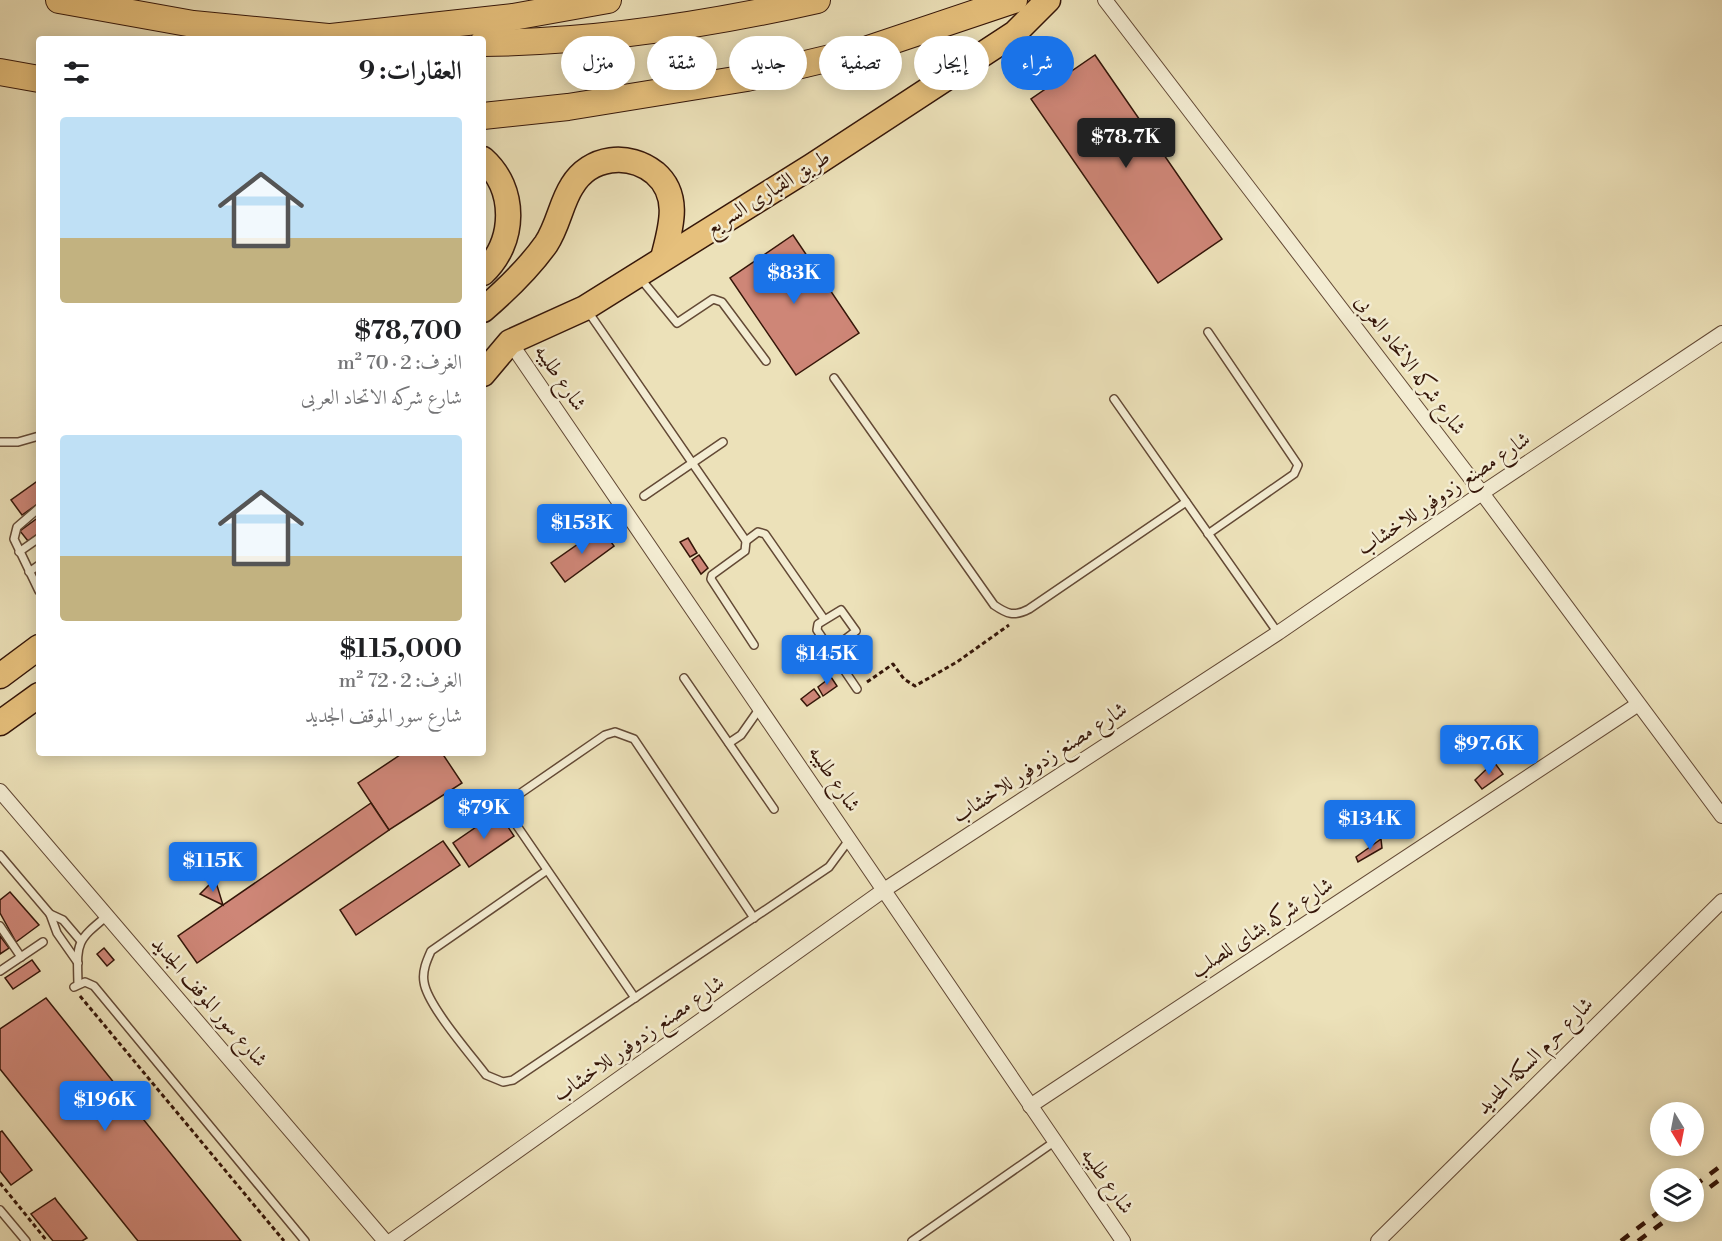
<!DOCTYPE html>
<html lang="ar">
<head>
<meta charset="utf-8">
<style>
	:root { --surface:#fff; --page:#f6f6f6; --text:#202124; --muted:#757577; --accent:#1a73e8 }
	body { margin:0; font-family:"Libre Bodoni",Amiri,serif; background:var(--page); color:var(--text); direction:rtl; height:100vh; display:flex; flex-direction:column; font-size:22px; white-space:nowrap }
	* { box-sizing:border-box; margin:0 }
	p { font-size:20px; color:var(--muted) }
	.icon { flex:none; width:33px; height:33px; fill:none; stroke:currentColor; stroke-width:2; stroke-linecap:round; stroke-linejoin:round }
	.map { position:relative; flex:1; overflow:hidden; direction:ltr }
	.drawer { position:absolute; left:36px; top:36px; width:450px; height:720px; display:flex; flex-direction:column; background:var(--surface); border-radius:6px; box-shadow:0 3px 15px #0003; direction:rtl }
	.drawer>* { flex:none }
	.banner { position:absolute; left:504px; top:36px; width:570px; height:54px; direction:rtl; display:flex; gap:12px }
	.needle { width:39px; rotate:170deg }
	.buttons { position:absolute; left:1650px; top:1102px; display:grid; gap:12px }
	.buttons a { display:grid; place-items:center; width:54px; height:54px; border-radius:50%; background:var(--surface); box-shadow:0 3px 15px #0003; font-size:30px }
	.price { position:absolute; translate:-50% -51px; padding:0 14px; border-radius:6px; background:var(--accent); color:#fff; font-size:20px; line-height:39px; filter:drop-shadow(0 2px 3px #0008) }
	.price::after { content:''; position:absolute; left:50%; top:36px; width:18px; height:14px; margin-left:-9px; background:inherit; clip-path:polygon(0 0,100% 0,50% 100%) }
	.price.current { background:#222; color:#fff }
	ul { padding:0; list-style:none }
	li { display:grid; align-content:center; gap:12px; height:318px; padding:0 24px }
	li span { display:grid; place-items:center; height:186px; border-radius:6px; color:#555 }
	li>.icon { margin-inline-start:auto }
	span .icon { width:108px; height:108px; fill:#fffc; stroke-width:1 }
	li b { font-size:26px }
	h2 { display:flex; justify-content:space-between; align-items:center; height:72px; padding:0 24px; font-size:26px }
	.chip { padding:0 21px; border-radius:27px; background:var(--surface); box-shadow:0 3px 15px #0003; font-size:21px; line-height:54px }
	.chip.current { background:var(--accent); color:#fff }
	.map>svg:first-child { display:block }
	.building { fill:#ce8677; stroke:#351609; stroke-width:1.5 }
	.lines { fill:none; stroke-linecap:round; stroke-linejoin:round }
	.service-casing { stroke:#634935; stroke-width:10 }
	.minor-casing { stroke:#634935; stroke-width:16 }
	.trunk-casing { stroke:#351609; stroke-width:27 }
	.motorway-casing { stroke:#351609; stroke-width:28 }
	.path { stroke:#351609; stroke-width:3; stroke-dasharray:4.5 3; stroke-linecap:butt }
	.service { stroke:#f3ecd2; stroke-width:7 }
	.minor { stroke:#f3ecd2; stroke-width:14 }
	.trunk { stroke:#e6c07c; stroke-width:24 }
	.motorway { stroke:#e6c07c; stroke-width:26 }
	.rail { stroke:#351609; stroke-width:4.5; stroke-dasharray:10 10; stroke-linecap:butt }
	.labels { text-anchor:middle; dominant-baseline:central; stroke-width:5; stroke-linejoin:round; paint-order:stroke }
	.street-label { font-size:21px; fill:#351609; stroke:#f3ecd2 }
</style>
</head>
<body>
<div class="map">
<svg width="1722" height="1241" viewBox="0 0 1722 1241">
	<rect width="100%" height="100%" fill="#ece1b9"/>
	<filter id="stains"><feTurbulence type="fractalNoise" baseFrequency=".00333" numOctaves="4"/><feColorMatrix values="0 0 0 0 .2 0 0 0 0 .09 0 0 0 0 .02 0 0 0 .5 -.17"/></filter>
	<radialGradient id="worn" r=".72"><stop offset=".6" stop-color="#630" stop-opacity="0"/><stop offset="1" stop-color="#630" stop-opacity=".3"/></radialGradient>
	<g class="building">
		<polygon points="1095,55 1222,239 1158,283 1031,99"/>
		<polygon points="793,235 859,333 796,375 730,278"/>
		<polygon points="39,480 39,503 22,515 11,500"/>
		<polygon points="39,517 39,533 28,541 20,531"/>
		<polygon points="601,528 614,546 565,582 551,563"/>
		<polygon points="688,538 697,553 690,557 680,542"/>
		<polygon points="699,555 708,568 701,574 692,560"/>
		<polygon points="831,677 837,686 823,696 818,687"/>
		<polygon points="814,689 820,697 807,706 801,699"/>
		<polygon points="403,753 442,753 462,783 389,830 358,783"/>
		<polygon points="1494,762 1503,774 1482,789 1475,780"/>
		<polygon points="371,803 389,830 197,963 178,936"/>
		<polygon points="498,812 514,836 469,867 453,843"/>
		<polygon points="1375,829 1378,838 1361,836"/>
		<polygon points="1381,839 1382,848 1358,862 1356,857"/>
		<polygon points="443,841 460,865 356,935 340,910"/>
		<polygon points="215,879 223,905 200,894"/>
		<polygon points="10,892 39,925 16,942 0,913 0,900"/>
		<polygon points="0,936 9,948 0,954"/>
		<polygon points="104,948 114,960 107,966 97,954"/>
		<polygon points="32,960 40,971 13,989 5,978"/>
		<polygon points="46,998 241,1241 138,1241 0,1069 0,1029"/>
		<polygon points="2,1131 32,1170 11,1185 0,1171 0,1132"/>
		<polygon points="55,1198 57,1201 87,1238 82,1241 53,1241 31,1214"/>
	</g>
	<g class="lines">
		<defs>
			<g id="service">
				<polyline points="640,278 677,323 713,299 722,302 766,361"/>
				<polyline points="587,310 746,541 745,551 712,575 711,579 754,645"/>
				<polyline points="1208,332 1298,465 1294,474 1208,534"/>
				<path d="M834,378L994,605C1007,614 1014,617 1029,609L1186,502"/>
				<polyline points="1114,399 1278,633"/>
				<polyline points="0,442 18,442 39,436"/>
				<polyline points="644,496 723,442"/>
				<polyline points="39,508 17,527 14,539 39,591"/>
				<polyline points="746,541 758,532 765,534 824,619"/>
				<polyline points="19,552 39,538"/>
				<polyline points="29,572 39,565"/>
				<polyline points="831,650 856,631 841,610 818,624 817,630 857,689"/>
				<polyline points="684,678 774,809"/>
				<polyline points="729,743 741,735 760,708"/>
				<polyline points="0,855 50,914 63,920 80,940"/>
				<path d="M546,871L431,951C427,960 422,971 424,982C427,1005 471,1055 486,1075L503,1082L513,1080L829,867L849,840"/>
				<polyline points="50,914 57,933 78,963"/>
				<polyline points="0,926 21,957"/>
				<polyline points="0,971 43,942"/>
				<path d="M78,984C77,943 75,942 107,916"/>
				<polyline points="74,987 85,982 94,986 305,1241"/>
				<polyline points="635,998 513,820 511,812 515,797 605,735 615,732 634,739 754,918"/>
				<polyline points="0,1210 26,1241"/>
				<polyline points="912,1241 1054,1142"/>
			</g>
			<g id="minor">
				<polyline points="1105,0 1482,493 1722,816"/>
				<polyline points="510,342 1123,1241"/>
				<polyline points="0,791 385,1241"/>
				<polyline points="1030,1106 1637,705"/>
				<polyline points="391,1241 884,890 1278,633 1482,493 1722,333"/>
				<polyline points="1378,1241 1722,901"/>
			</g>
			<g id="trunk">
				<path d="M483,159C517,189 516,242 483,273"/>
				<path d="M483,310C505,291 529,268 546,244C558,226 561,203 572,186C590,156 629,152 655,173C682,196 670,230 663,258"/>
				<polyline points="483,374 510,342 585,308 812,166 1015,33 1048,0"/>
				<polyline points="0,676 39,647"/>
				<polyline points="0,723 39,695"/>
			</g>
			<g id="motorway">
				<polyline points="59,0 193,24 349,39"/>
				<polyline points="331,37 513,17 608,0"/>
				<path d="M483,43C596,42 707,25 817,0"/>
				<polyline points="0,72 39,79"/>
				<polyline points="483,116 568,107 747,78 868,49 1014,0"/>
			</g>
		</defs>
		<use href="#service" class="service-casing"/>
		<use href="#minor" class="minor-casing"/>
		<use href="#trunk" class="trunk-casing"/>
		<use href="#motorway" class="motorway-casing"/>
		<g class="path">
			<polyline points="867,682 893,664 904,679 915,686 957,662 1009,625"/>
			<polyline points="80,996 284,1241"/>
			<polyline points="0,1183 47,1241"/>
		</g>
		<use href="#service" class="service"/>
		<use href="#minor" class="minor"/>
		<use href="#trunk" class="trunk"/>
		<use href="#motorway" class="motorway"/>
		<g class="rail">
			<polyline points="1694,1186 1722,1165"/>
			<polyline points="1694,1199 1722,1178"/>
			<polyline points="1621,1241 1660,1211"/>
			<polyline points="1638,1241 1677,1212"/>
		</g>
	</g>
	<g class="labels">
		<g class="street-label">
			<text transform="translate(768 193) rotate(-32)">طريق القبارى السريع</text>
			<text transform="translate(1410 365) rotate(53)">شارع شركه الاتحاد العربى</text>
			<text transform="translate(560 378) rotate(56)">شارع طليبه</text>
			<text transform="translate(1444 494) rotate(-34)">شارع مصنع زدوفور للاخشاب</text>
			<text transform="translate(1040 763) rotate(-33)">شارع مصنع زدوفور للاخشاب</text>
			<text transform="translate(834 779) rotate(56)">شارع طليبه</text>
			<text transform="translate(1262 928) rotate(-33)">شارع شركه بشاى للصلب</text>
			<text transform="translate(209 1002) rotate(49)">شارع سور الموقف الجديد</text>
			<text transform="translate(639 1039) rotate(-35)">شارع مصنع زدوفور للاخشاب</text>
			<text transform="translate(1535 1056) rotate(-45)">شارع حرم السكة الحديد</text>
			<text transform="translate(1107 1181) rotate(55)">شارع طليبه</text>
		</g>
	</g>
	<rect width="100%" height="100%" filter="url(#stains)"/>
	<rect width="100%" height="100%" fill="url(#worn)"/>
</svg>
<div class="buttons">
<a><svg class="needle" viewBox="-14 -14 28 28"><path d="M0-13l5 13h-10z" fill="#e53935"/><path d="M0 13l5-13h-10z" fill="#757577"/></svg></a>
<a><svg class="icon" aria-label="layers" viewBox="0 0 24 24"><path d="M12 4l9 5-9 5-9-5zM3 14l9 5 9-5"/></svg></a>
</div>
<b class="price current" style="left:1126px;top:169px">$78.7K</b>
<b class="price" style="left:794px;top:305px">$83K</b>
<b class="price" style="left:582px;top:555px">$153K</b>
<b class="price" style="left:827px;top:686px">$145K</b>
<b class="price" style="left:1489px;top:776px">$97.6K</b>
<b class="price" style="left:484px;top:840px">$79K</b>
<b class="price" style="left:1370px;top:851px">$134K</b>
<b class="price" style="left:213px;top:893px">$115K</b>
<b class="price" style="left:105px;top:1132px">$196K</b>
<div class="banner">
<a class="chip current">شراء</a>
<a class="chip">إيجار</a>
<a class="chip">تصفية</a>
<a class="chip">جديد</a>
<a class="chip">شقة</a>
<a class="chip">منزل</a>
</div>
<section class="drawer">
<h2>العقارات: 9<svg class="icon" aria-label="filters" viewBox="0 0 24 24"><path d="M4 7h16M4 17h16"/><circle cx="9" cy="7" r="2"/><circle cx="15" cy="17" r="2"/></svg></h2>
<ul>
<li><span style="background:linear-gradient(#bfe0f5 65%,#c2b280 0)"><svg class="icon" aria-label="home" viewBox="0 0 24 24"><path d="M3 11l9-7 9 7M6 9v11h12V9"/></svg></span><div><b>$78,700</b><p>الغرف: 2 · 70 m²</p><p>شارع شركه الاتحاد العربى</p></div></li>
<li><span style="background:linear-gradient(#bfe0f5 65%,#c2b280 0)"><svg class="icon" aria-label="home" viewBox="0 0 24 24"><path d="M3 11l9-7 9 7M6 9v11h12V9"/></svg></span><div><b>$115,000</b><p>الغرف: 2 · 72 m²</p><p>شارع سور الموقف الجديد</p></div></li>
</ul>
</section>
</div>
</body>
</html>
